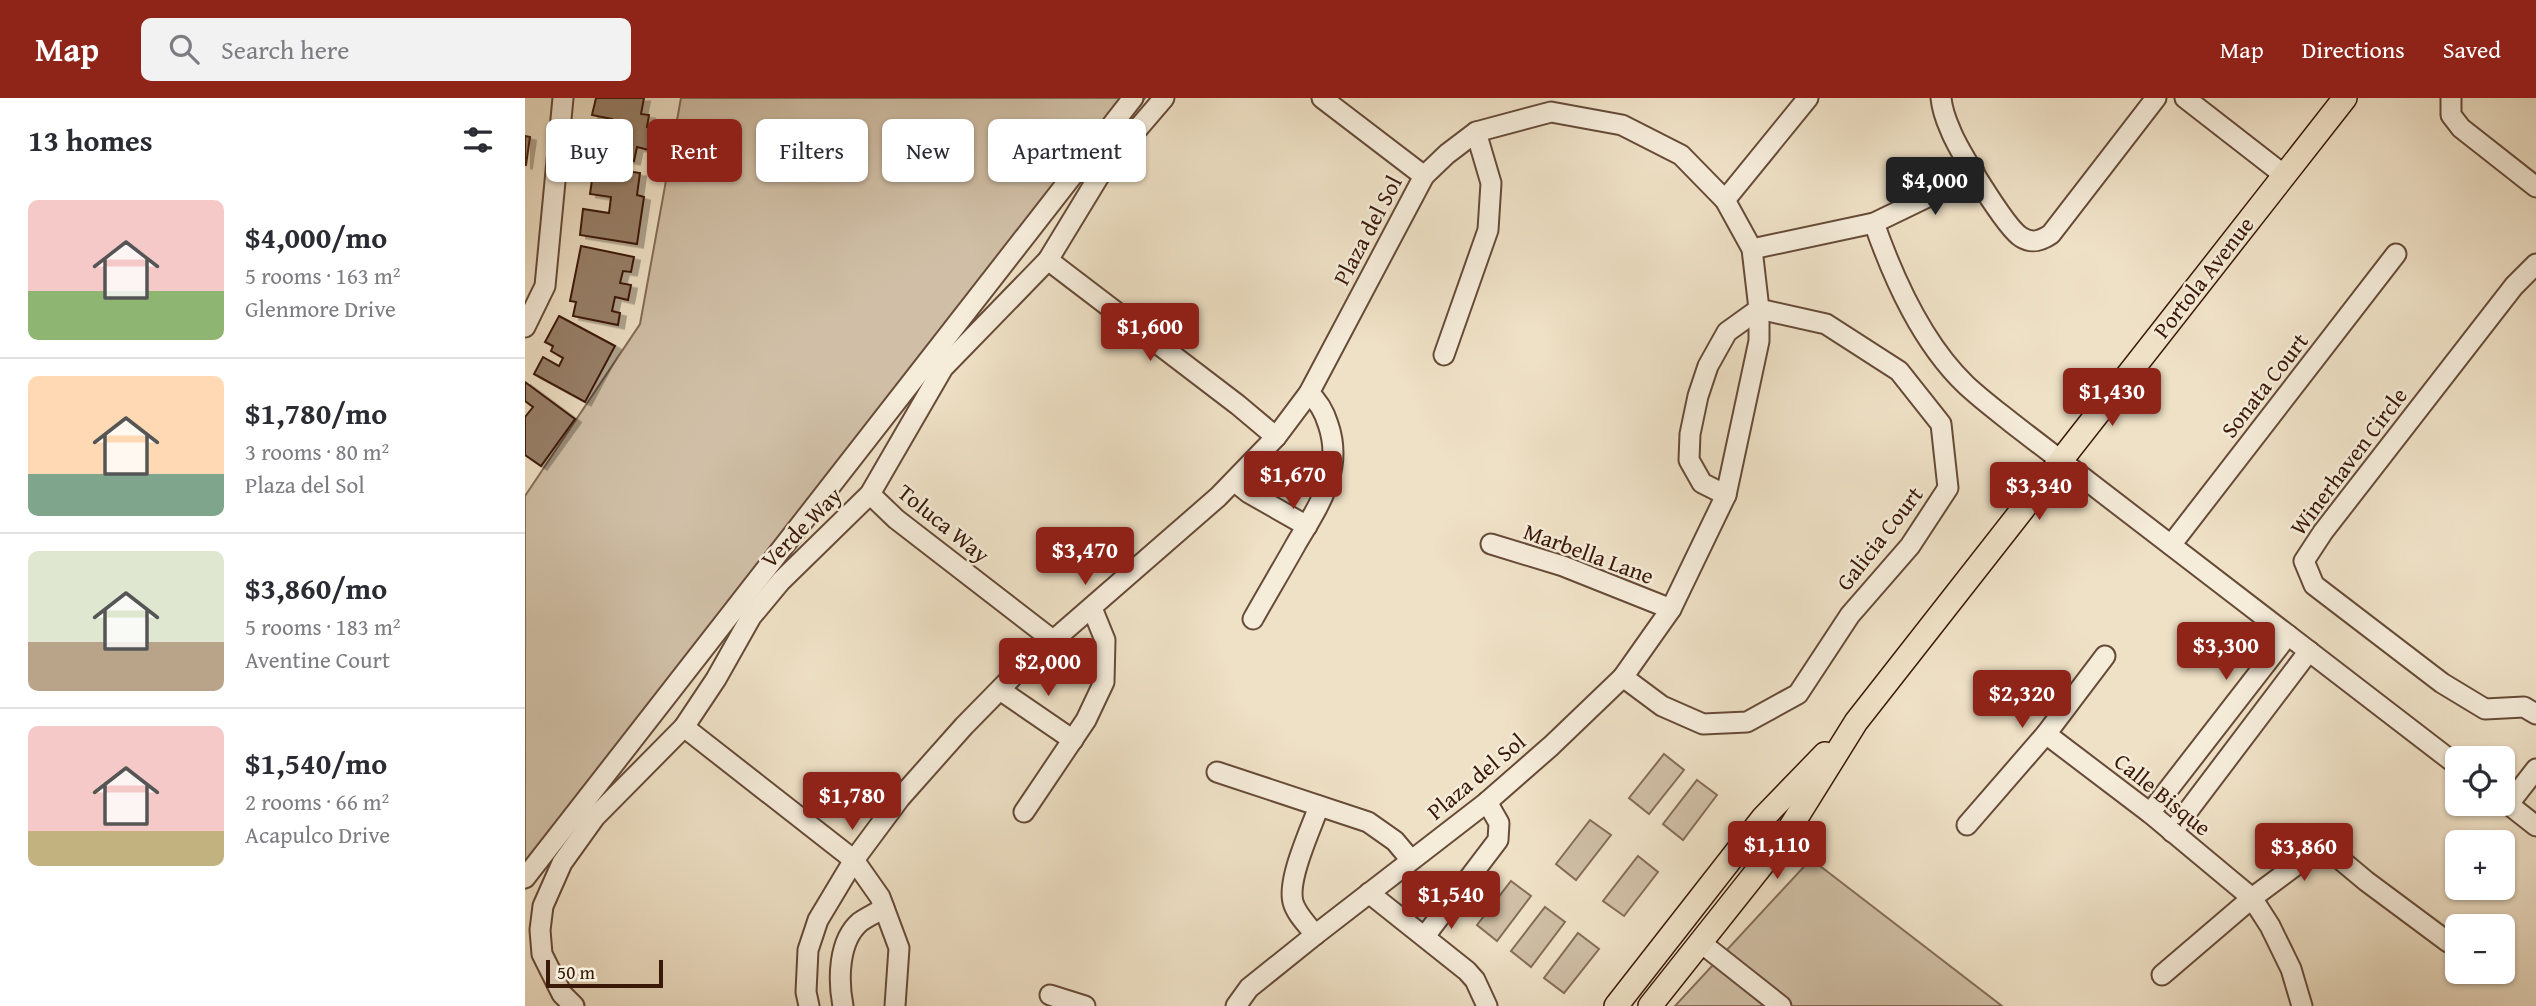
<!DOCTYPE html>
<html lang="en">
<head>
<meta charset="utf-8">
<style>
	:root { --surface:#fff; --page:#f2f2f3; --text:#2b2b33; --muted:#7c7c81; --line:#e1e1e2; --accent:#8f2418 }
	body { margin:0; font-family:"Gentium Book Plus",serif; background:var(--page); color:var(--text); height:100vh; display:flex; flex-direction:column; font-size:26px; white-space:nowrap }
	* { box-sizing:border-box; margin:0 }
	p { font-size:23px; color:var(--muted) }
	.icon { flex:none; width:38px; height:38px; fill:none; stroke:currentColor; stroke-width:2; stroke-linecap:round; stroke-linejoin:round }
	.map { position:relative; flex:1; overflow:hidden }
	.panel { display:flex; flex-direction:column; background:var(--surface); width:525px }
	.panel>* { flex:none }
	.hud { position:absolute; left:21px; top:21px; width:665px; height:63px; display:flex; gap:14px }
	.fabs { position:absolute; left:1920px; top:648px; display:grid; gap:14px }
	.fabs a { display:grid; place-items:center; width:70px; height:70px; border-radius:10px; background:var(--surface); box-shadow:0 2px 5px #0004; font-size:35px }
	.scale { position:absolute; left:21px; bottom:18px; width:117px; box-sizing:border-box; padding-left:7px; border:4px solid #3a1908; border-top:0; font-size:19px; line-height:24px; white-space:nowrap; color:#3a1908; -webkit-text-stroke:5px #f5ecda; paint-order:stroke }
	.price { position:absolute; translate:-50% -60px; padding:0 16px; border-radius:7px; background:var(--accent); color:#fff; font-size:23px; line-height:46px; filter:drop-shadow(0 2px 4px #0008) }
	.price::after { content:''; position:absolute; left:50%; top:42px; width:21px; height:16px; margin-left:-10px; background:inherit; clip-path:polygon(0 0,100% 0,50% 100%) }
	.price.current { background:#222; color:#fff }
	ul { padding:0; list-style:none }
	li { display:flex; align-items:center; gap:21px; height:175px; padding:0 28px }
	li+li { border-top:2px solid var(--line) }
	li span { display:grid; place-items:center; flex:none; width:196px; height:140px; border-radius:10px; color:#555 }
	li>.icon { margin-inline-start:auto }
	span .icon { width:84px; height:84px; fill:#fffc; stroke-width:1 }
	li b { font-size:30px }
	h2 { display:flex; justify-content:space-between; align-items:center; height:84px; padding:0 28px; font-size:30px }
	.pill { padding:0 24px; border-radius:10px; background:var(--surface); box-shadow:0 2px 5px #0004; font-size:24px; line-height:63px }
	.pill.current { background:var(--accent); color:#fff }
	header { display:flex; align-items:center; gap:42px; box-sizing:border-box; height:98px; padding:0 35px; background:var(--accent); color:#fff }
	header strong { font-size:33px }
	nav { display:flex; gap:38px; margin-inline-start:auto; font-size:24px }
	.search { width:490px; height:63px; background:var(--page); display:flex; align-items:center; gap:18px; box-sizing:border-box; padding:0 24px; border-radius:10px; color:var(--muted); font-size:26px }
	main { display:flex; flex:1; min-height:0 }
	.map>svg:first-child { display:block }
	.green { fill:#d0bfa6; stroke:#856c57; stroke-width:2 }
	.building { fill:#98816b; stroke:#3a1908; stroke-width:2; filter:url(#shadow) }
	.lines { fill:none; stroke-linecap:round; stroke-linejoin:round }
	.minor-casing { stroke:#674b38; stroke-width:23 }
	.major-casing { stroke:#3a1908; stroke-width:26 }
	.minor { stroke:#f5ecda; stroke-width:19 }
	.major { stroke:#efe1c6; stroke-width:23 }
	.labels { text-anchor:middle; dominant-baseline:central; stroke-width:5; stroke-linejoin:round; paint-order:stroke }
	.street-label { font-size:23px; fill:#3a1908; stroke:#f5ecda }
</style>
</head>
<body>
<header>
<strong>Map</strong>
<div class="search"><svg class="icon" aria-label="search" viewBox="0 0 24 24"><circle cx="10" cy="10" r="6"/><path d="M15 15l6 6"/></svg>Search here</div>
<nav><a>Map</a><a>Directions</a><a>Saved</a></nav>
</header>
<main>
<section class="panel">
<h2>13 homes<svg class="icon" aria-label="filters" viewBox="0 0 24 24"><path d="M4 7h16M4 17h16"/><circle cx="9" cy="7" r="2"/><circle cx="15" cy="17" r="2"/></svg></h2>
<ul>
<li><span style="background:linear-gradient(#f6c9c9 65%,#8fb573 0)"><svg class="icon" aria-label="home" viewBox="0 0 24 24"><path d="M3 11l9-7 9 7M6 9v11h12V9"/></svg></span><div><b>$4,000/mo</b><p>5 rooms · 163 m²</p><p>Glenmore Drive</p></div></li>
<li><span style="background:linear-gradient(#ffd9b3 70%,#7fa58c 0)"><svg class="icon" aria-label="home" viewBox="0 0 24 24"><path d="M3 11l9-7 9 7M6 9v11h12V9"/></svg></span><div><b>$1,780/mo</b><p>3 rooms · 80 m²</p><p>Plaza del Sol</p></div></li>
<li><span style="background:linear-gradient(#dfe7d0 65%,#b9a48a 0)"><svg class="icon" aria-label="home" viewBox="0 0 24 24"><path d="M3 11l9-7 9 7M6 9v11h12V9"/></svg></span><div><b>$3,860/mo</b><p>5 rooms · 183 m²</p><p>Aventine Court</p></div></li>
<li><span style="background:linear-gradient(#f6c9c9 75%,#c2b280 0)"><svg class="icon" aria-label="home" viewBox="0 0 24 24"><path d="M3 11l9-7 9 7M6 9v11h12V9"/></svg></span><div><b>$1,540/mo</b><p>2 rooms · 66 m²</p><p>Acapulco Drive</p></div></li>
</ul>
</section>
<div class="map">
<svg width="2011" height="908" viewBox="0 0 2011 908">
	<defs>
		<filter id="shadow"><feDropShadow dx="6" dy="3.5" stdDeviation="0" flood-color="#0004"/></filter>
	</defs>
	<rect width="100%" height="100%" fill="#efe1c6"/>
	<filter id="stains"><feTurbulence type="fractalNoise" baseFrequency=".00286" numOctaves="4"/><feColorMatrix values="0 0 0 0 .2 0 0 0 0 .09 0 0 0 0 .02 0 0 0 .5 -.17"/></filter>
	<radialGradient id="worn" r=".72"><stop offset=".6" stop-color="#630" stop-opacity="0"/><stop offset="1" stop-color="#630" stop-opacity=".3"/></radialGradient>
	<g class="green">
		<polygon points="156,0 620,0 0,790 0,398 115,226"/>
		<polygon points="1139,656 1159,672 1124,716 1104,700"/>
		<polygon points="1172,682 1192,697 1158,742 1138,726"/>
		<polygon points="1065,722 1086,737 1051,782 1031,766"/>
		<polygon points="1113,758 1133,774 1099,818 1078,803"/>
		<polygon points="1286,761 1477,908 1150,908"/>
		<polygon points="986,783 1006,798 972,843 952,827"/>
		<polygon points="1020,809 1040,824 1006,869 986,853"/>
		<polygon points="1053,835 1074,851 1039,895 1019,880"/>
	</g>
	<g class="building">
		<polygon points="71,0 119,0 116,16 124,17 122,29 128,30 124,52 112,49 109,63 63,53 66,36 83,39 87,21 67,17"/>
		<polygon points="0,38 5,39 1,67 0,67"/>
		<polygon points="69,68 115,75 112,97 119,99 112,146 55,137 58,111 84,115 86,99 65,96"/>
		<polygon points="56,148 109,159 106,174 98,173 95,185 106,187 103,202 90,199 87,213 95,215 93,227 48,218 51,204 45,203"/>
		<polygon points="34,218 90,248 60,304 9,276 18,259 34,268 38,260 26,253 28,248 20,244"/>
		<polygon points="0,284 50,321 16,368 0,357 0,319 8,309 0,303"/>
	</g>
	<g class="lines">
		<defs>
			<g id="minor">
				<polyline points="797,0 899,78"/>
				<path d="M1416,0C1417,10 1421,22 1425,31C1432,50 1481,130 1496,139C1507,146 1516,143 1526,136L1631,0"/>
				<polyline points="1660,0 1759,77"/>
				<polyline points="1926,0 1926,17 1936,30 2011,89"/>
				<polyline points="1200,102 1283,0"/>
				<path d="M1349,125C1369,182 1397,245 1441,287C1456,301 1472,313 1487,325L1932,667"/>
				<polyline points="1227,151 1349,125 1413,94 1449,73"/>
				<polyline points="523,162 713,307 751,339"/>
				<polyline points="2011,166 1989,188 1798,434 1779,463 1789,487 1917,585 1960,611 1999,609 2011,616"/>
				<polyline points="0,229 20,188 38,0"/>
				<polyline points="919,257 963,132 966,85 951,34"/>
				<polyline points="709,383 724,395 782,428"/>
				<polyline points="345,396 371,421 529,543"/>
				<polyline points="966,446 1038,468 1146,511"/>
				<polyline points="1646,447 1871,156"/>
				<path d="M728,521C742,496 757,471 771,446C794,407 819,372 803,326C799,313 794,304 784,295"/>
				<polyline points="1098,579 1137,608 1178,626 1222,624 1273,596 1325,517 1385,448 1423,390 1416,326 1374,273 1301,226 1234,211 1202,234 1183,268 1173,298 1165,336 1164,362 1177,385 1201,397"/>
				<polyline points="475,592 548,642"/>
				<polyline points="159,629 329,762 355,799 374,850 370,908"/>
				<polyline points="1521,636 1625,715 1727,800 1745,828 1766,871 1777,908"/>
				<polyline points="692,674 843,724 870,743 886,762"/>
				<polyline points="1978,702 2011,728"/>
				<polyline points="1983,707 2011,671"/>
				<polyline points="499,714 561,622 579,584 580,542 567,510"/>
				<polyline points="1625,715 1763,537"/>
				<polyline points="1442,727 1521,636 1580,558"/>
				<polyline points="1647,734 1784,553"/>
				<polyline points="0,780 608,0"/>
				<polyline points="844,795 942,873 950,882 962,908"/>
				<path d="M790,837C783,827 771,816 768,804C762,781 786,731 794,708"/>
				<polyline points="900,838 973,742 974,725 962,704"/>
				<polyline points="1175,844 1256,908"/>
				<polyline points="1637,877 1727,800 1798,747 1841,783 1923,844"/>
				<polyline points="525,897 560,908"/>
				<polyline points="49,908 37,896 17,856 15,832 18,808 37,765 70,719 159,629 191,581 226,519 256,483 345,396 418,270 523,162 579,70 639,0"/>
				<polyline points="284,908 281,894 283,852 293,822 329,762 375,700 439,628 492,574 693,399 751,339 784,295 899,78 922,56 951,34 1026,14 1097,27 1156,57 1200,102 1227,151 1234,211 1234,243 1201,397 1146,511 1098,579 1026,648 962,704 790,837 724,890 711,908"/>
				<path d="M318,908C313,882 313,843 335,824C342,819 351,815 359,810"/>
			</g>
			<g id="major">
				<polyline points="1091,908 1238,720 1300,656"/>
				<polyline points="1125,908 1260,738 1331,624 1820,0"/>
			</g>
		</defs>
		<use href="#minor" class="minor-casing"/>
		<use href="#major" class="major-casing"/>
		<use href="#minor" class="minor"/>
		<use href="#major" class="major"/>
	</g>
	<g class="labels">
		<g class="street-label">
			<text transform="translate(842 132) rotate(-62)">Plaza del Sol</text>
			<text transform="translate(1678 179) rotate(-52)">Portola Avenue</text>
			<text transform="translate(1739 287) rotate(-52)">Sonata Court</text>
			<text transform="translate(1823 363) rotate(-53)">Winerhaven Circle</text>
			<text transform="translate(419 425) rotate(39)">Toluca Way</text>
			<text transform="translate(276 429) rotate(-45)">Verde Way</text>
			<text transform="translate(1354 440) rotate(-52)">Galicia Court</text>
			<text transform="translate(1064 455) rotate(20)">Marbella Lane</text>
			<text transform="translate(951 678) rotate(-40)">Plaza del Sol</text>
			<text transform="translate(1638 696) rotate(39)">Calle Bisque</text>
		</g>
	</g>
	<rect width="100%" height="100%" filter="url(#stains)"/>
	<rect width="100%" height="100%" fill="url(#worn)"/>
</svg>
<div class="fabs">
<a><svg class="icon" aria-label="locate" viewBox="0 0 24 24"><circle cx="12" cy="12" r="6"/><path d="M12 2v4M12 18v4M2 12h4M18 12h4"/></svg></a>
<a>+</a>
<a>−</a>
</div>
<div class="scale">50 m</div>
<b class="price current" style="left:1410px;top:119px">$4,000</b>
<b class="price" style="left:625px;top:265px">$1,600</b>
<b class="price" style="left:1587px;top:330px">$1,430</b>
<b class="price" style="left:768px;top:413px">$1,670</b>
<b class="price" style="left:1514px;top:424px">$3,340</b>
<b class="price" style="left:560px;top:489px">$3,470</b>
<b class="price" style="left:1701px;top:584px">$3,300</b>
<b class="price" style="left:523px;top:600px">$2,000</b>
<b class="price" style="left:1497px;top:632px">$2,320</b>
<b class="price" style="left:327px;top:734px">$1,780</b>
<b class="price" style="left:1252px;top:783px">$1,110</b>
<b class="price" style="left:1779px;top:785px">$3,860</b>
<b class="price" style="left:926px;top:833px">$1,540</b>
<div class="hud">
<a class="pill">Buy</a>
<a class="pill current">Rent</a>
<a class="pill">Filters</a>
<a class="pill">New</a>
<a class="pill">Apartment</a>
</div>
</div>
</main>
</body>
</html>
